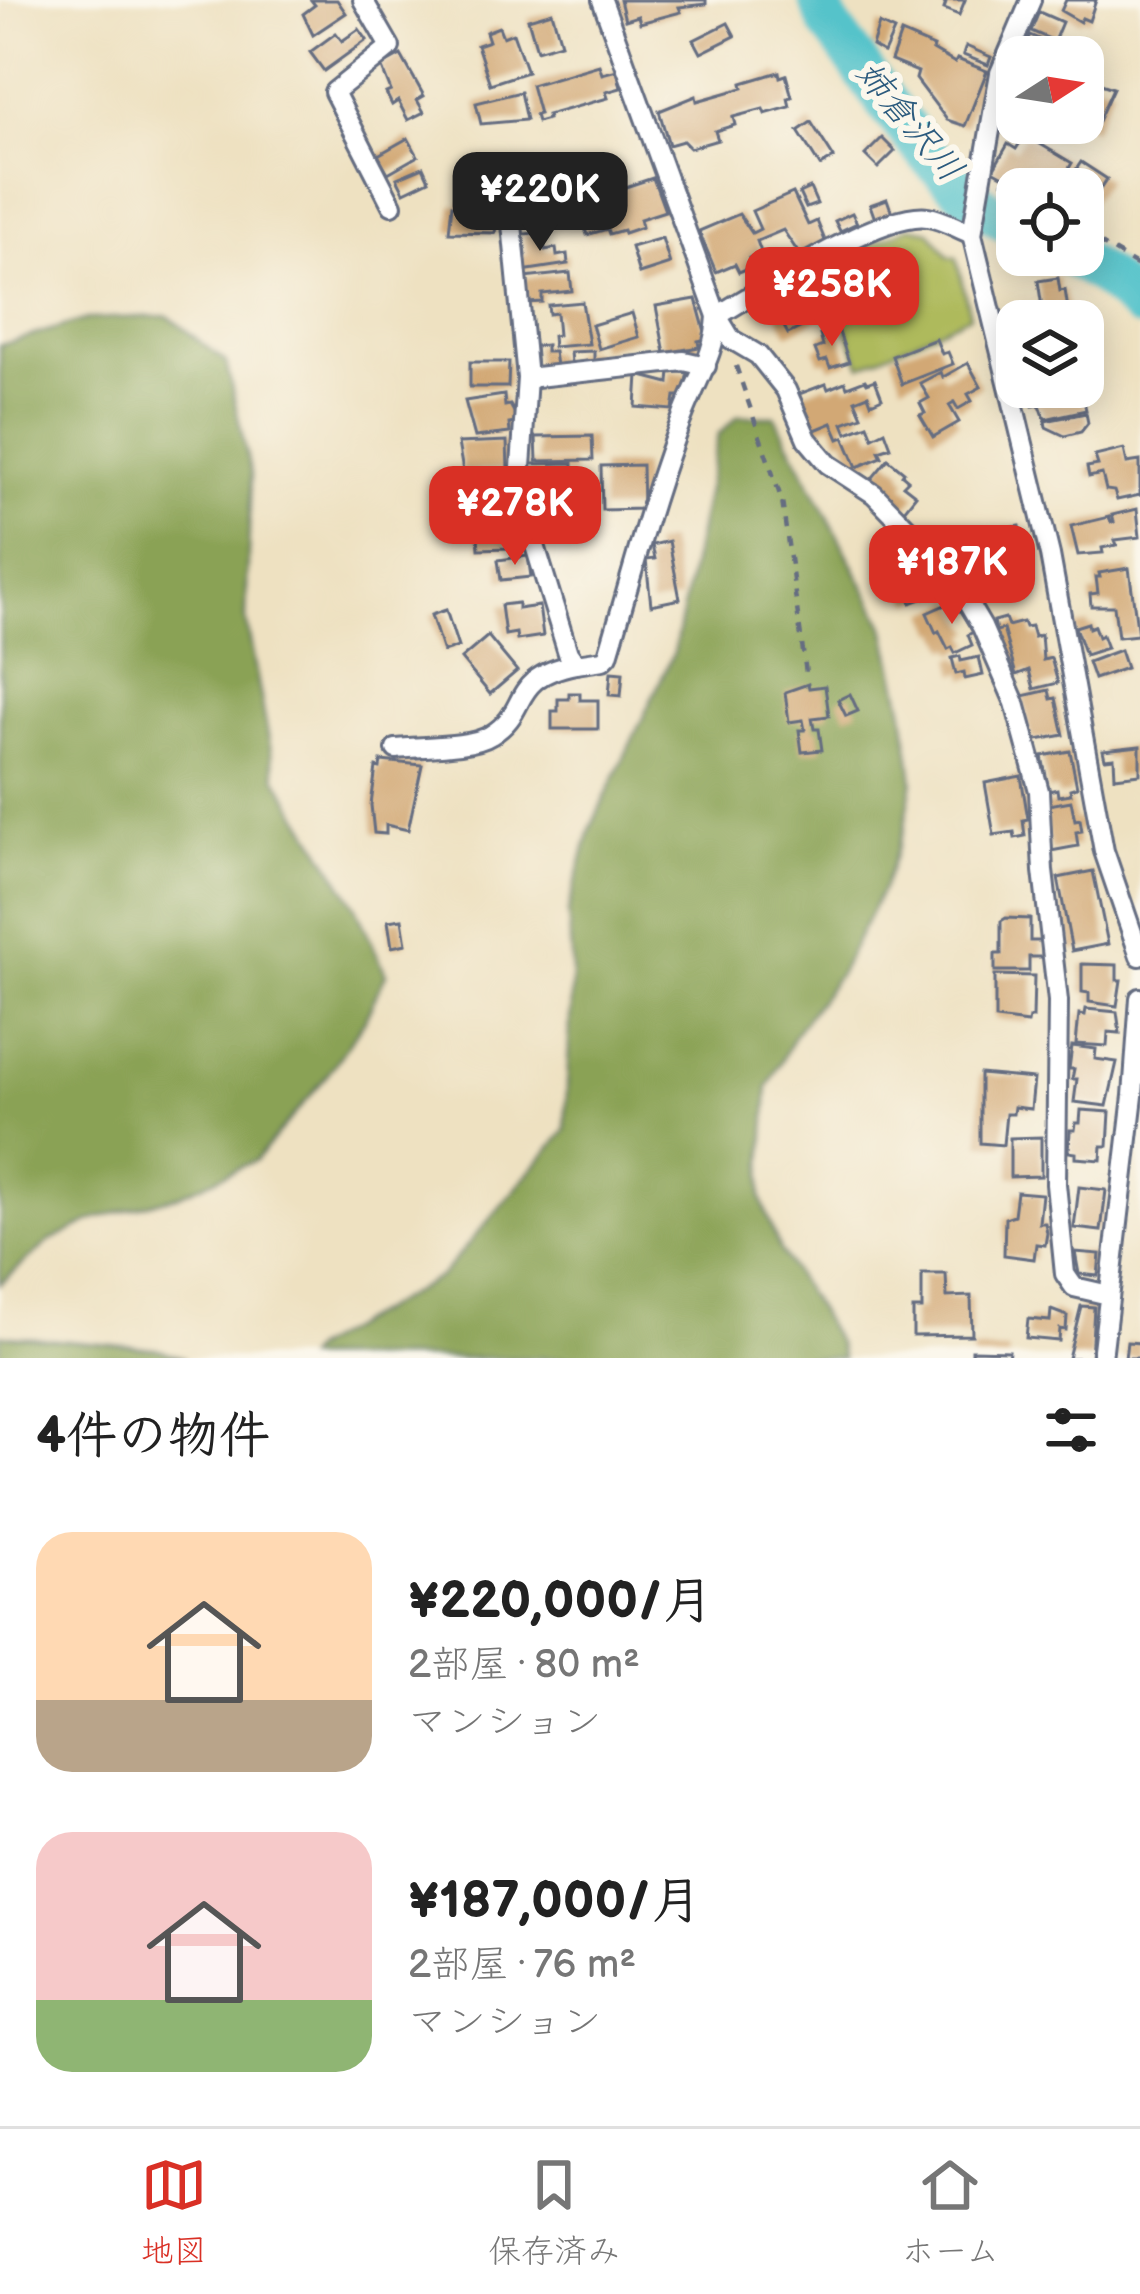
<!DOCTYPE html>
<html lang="ja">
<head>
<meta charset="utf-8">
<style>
	:root { --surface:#fff; --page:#f2f2f2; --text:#222; --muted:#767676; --line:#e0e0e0; --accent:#d93025 }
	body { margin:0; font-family:"Balsamiq Sans","Klee One",sans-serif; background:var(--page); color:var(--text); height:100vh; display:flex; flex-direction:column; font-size:45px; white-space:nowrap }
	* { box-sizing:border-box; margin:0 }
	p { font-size:39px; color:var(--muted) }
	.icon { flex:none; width:66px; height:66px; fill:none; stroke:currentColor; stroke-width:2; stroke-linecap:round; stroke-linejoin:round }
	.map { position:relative; height:1358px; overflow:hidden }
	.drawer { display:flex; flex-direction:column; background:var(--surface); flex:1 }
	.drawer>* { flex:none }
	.needle { width:78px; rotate:78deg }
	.buttons { position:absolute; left:996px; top:36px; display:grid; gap:24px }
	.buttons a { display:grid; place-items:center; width:108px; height:108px; border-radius:24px; background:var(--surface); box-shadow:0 6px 30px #0003; font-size:60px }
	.price { position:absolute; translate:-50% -102px; padding:0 27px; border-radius:24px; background:var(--accent); color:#fff; font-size:39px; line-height:78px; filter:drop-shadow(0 3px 6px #0008) }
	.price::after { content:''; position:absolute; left:50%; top:72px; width:36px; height:27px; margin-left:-18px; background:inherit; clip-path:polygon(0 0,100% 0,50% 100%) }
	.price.active { background:#222; color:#fff }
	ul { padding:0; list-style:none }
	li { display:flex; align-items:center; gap:36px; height:300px; padding:0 36px }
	li span { display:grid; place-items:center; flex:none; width:336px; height:240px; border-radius:36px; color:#555 }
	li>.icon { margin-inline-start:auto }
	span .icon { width:144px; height:144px; fill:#fffc; stroke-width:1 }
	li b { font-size:51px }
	h2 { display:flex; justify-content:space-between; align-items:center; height:144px; padding:0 36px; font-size:51px }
	.tabs { display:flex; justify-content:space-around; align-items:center; height:168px; border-top:3px solid var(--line); background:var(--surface); font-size:33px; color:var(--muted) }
	.tabs a { display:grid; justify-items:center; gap:6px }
	.tabs .active { color:var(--accent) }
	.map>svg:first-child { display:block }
	.green { fill:#aeba5c; stroke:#64745d; stroke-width:3 }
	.forest { fill:#8aa254; stroke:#526859; stroke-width:3 }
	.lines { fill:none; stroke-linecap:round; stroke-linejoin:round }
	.river { stroke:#55c3ca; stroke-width:42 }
	.building { fill:#d2a875 }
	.street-casing { stroke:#656d81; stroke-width:24 }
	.path { stroke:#656d81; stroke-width:4.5; stroke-dasharray:9 9; stroke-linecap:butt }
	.street { stroke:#fff; stroke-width:18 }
	.labels { text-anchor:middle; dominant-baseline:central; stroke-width:12; stroke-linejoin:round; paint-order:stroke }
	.water-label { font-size:36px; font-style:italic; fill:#2c5b7e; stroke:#fbf7ec }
</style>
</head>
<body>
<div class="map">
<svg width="1140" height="1358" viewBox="0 0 1140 1358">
	<rect width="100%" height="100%" fill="#fbf7ec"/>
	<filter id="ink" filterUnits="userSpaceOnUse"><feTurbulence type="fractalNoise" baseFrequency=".00833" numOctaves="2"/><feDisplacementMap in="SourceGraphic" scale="24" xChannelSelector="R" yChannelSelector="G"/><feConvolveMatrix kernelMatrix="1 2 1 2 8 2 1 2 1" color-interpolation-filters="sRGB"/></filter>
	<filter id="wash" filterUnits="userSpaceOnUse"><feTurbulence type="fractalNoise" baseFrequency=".004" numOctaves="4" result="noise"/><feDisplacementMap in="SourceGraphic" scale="48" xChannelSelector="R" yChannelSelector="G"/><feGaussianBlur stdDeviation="2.7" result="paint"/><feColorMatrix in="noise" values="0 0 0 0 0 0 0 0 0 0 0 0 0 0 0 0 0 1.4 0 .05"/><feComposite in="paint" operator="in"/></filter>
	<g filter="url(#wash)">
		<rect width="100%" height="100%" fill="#eee1c1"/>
		<polygon class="green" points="910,227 930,231 949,257 956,257 970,315 861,366 821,267"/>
		<g class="forest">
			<polygon points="168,316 226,362 251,475 246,619 276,777 354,903 386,974 364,1021 325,1078 256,1160 177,1196 98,1218 50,1241 0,1284 0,345 87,319"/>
			<polygon points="738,416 775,416 885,626 904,712 913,781 904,830 885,884 841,971 796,1032 768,1087 761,1197 780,1250 837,1342 842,1358 305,1358 311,1350 441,1276 565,1131 572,972 568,911 590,829 674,652 718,435"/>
			<polygon points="0,1335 157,1349 185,1358 0,1358"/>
		</g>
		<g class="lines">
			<g class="river">
				<path d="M819,0L829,24C884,95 934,186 1017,227"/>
				<polyline points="1069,255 1101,274 1140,307"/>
			</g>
		</g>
		<g id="blocks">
			<g class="building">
				<polygon points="311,0 337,0 346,13 313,35 303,14 315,5"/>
				<polygon points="620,0 706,0 706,4 679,7 681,12 640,23 638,16 625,20"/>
				<polygon points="939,0 965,0 959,15 944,9 946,3"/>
				<polygon points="1066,0 1096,0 1089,21 1082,18 1080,22 1061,11"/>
				<polygon points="552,12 561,43 537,50 528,19"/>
				<polygon points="1039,12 1062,22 1054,41 1031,31"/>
				<polygon points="728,23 735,36 701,53 694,40"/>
				<polygon points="879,24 894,31 884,53 872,46"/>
				<polygon points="499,27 503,37 513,33 527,72 490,84 477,45 489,41 486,32"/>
				<polygon points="359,29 367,40 324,71 310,52 336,33 342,41"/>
				<polygon points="901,33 934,47 933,50 955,63 957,59 987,71 965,126 947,120 916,79 918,72 891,61"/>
				<polygon points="1030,35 1050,44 1046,54 1026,46"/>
				<polygon points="966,46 991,57 988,65 963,55"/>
				<polygon points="401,55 424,96 417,100 424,112 408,120 398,101 392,105 386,93 391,91 381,66"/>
				<polygon points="599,65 602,74 617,70 621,88 606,92 608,98 547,115 548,119 537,122 535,115 539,114 531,85"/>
				<polygon points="779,72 780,77 786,75 792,97 788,98 790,107 765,114 763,109 733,117 735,125 715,131 718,140 690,148 683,141 669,145 659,111 696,96 697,101 743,88 742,83"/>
				<polygon points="1083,78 1113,88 1094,130 1083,124"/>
				<polygon points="520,92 526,120 481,124 476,103"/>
				<polygon points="1011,95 1017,98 1017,121 1001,113"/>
				<polygon points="811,122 834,158 820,166 798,131"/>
				<polygon points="1025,135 1072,163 1057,189 1041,189 1017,175 1013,181 993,170 1008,144 1016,149"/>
				<polygon points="408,138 418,156 388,173 378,155"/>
				<polygon points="882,138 895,151 878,168 865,155"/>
				<polygon points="1081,162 1107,179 1089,206 1083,202 1083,189 1063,189"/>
				<polygon points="423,167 429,180 404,192 397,178"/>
				<polygon points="536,172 536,190 505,190 505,173"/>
				<polygon points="653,178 665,211 640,219 642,227 624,233 623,230 609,234 607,229 587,235 577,203"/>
				<polygon points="810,188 817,204 806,208 799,193"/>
				<polygon points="793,193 808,225 817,221 826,243 800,255 783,230 757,241 761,252 749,258 753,266 739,272 735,264 716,272 699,231 739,214 752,233 760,229 752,211"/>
				<polygon points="887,199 892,213 875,219 870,205"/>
				<polygon points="461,200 471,201 471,207 498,210 495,233 449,232 452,205 460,206"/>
				<polygon points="852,213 857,223 840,231 835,221"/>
				<polygon points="535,233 536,237 544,236 545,250 556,248 557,256 567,254 568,264 522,271 520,256 526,255 523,234"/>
				<polygon points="662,238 670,264 639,274 631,247"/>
				<polygon points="570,273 572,291 542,294 542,302 527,303 524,278"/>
				<polygon points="808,274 829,313 788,334 767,295"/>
				<polygon points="1058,278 1060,291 1065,290 1069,316 1044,320 1038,281"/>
				<polygon points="696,299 707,339 698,341 699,347 665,353 656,306"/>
				<polygon points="582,302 589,344 553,347 552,336 558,335 556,313 549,314 548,305"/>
				<polygon points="632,313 639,337 599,349 592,325"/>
				<polygon points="838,329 849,362 830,368 827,360 820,362 815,349 823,346 820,335"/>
				<polygon points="936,339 942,354 948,352 953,364 902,384 892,356"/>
				<polygon points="546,345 546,352 554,352 556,366 537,368 535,346"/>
				<polygon points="594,351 594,362 571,363 570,352"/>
				<polygon points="470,362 509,362 508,387 470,387"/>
				<polygon points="968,363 981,387 968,394 972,401 958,409 954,402 949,405 959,422 933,437 920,415 925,413 920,403 929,398 920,383 941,372 943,377"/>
				<polygon points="670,371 688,373 682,396 675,396 673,410 636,407 638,375 669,383"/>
				<polygon points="865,380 867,383 875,380 882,398 871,403 868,395 855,400 862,416 843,423 847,433 868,425 873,437 885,431 891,447 879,451 882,457 857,467 844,437 839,439 832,423 815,430 799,394 826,384 828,389 845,382 847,387"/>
				<polygon points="1029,387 1081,387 1086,410 1045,419 1040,405 1033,406"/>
				<polygon points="504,395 505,406 510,405 514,412 515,423 509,424 510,433 475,437 465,401"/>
				<polygon points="1086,413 1088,423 1081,432 1065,436 1046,427 1045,421"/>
				<polygon points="592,436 593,460 537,461 536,437"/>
				<polygon points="507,441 508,469 463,471 458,443"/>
				<polygon points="1124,449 1127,463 1140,461 1140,495 1117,500 1114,491 1106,490 1102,474 1089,477 1087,467 1098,465 1095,456"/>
				<polygon points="888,459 904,472 902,475 908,480 903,485 916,495 904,510 869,482"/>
				<polygon points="573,463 573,475 530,475 530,464"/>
				<polygon points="642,465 643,509 602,510 601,466"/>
				<polygon points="505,475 506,498 457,500 456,484 465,484 464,477"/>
				<polygon points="584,487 585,507 553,508 553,513 537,514 536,488"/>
				<polygon points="517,503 513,529 508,529 509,548 479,549 478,536 459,536 457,510"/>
				<polygon points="1137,509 1140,537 1115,540 1117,545 1102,548 1103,553 1078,555 1071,526 1109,517 1111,522 1114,522 1112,515"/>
				<polygon points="1020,526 1022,535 1006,538 1004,529"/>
				<polygon points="669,541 680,599 651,605 646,560 655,559 652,545"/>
				<polygon points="528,556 531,577 501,580 498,560"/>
				<polygon points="928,557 943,586 935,594 911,603 896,574"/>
				<polygon points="1129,568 1138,635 1118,637 1114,606 1091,606 1090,594 1098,593 1096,577 1100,577 1099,573"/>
				<polygon points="954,601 973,632 968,635 972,645 955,653 952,647 948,649 939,631 936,633 927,613"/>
				<polygon points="518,603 518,609 539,606 543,636 517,640 516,633 505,635 501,605"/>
				<polygon points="446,610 458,647 443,652 431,615"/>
				<polygon points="1005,618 1008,626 1023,622 1025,627 1031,626 1034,637 1041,635 1043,660 1051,658 1058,683 1034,689 1029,670 1016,675 1003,629 996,631 994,621"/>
				<polygon points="1088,623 1089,628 1094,626 1098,637 1102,635 1107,648 1085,655 1075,627"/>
				<polygon points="488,636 517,671 490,694 461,659"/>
				<polygon points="1120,650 1126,668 1094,679 1088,662"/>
				<polygon points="960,656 961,661 979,657 983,675 965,679 964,672 956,674 952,658"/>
				<polygon points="611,672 623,673 621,696 609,695"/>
				<polygon points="808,684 809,688 825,686 829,716 812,718 814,729 819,729 822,750 802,752 799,730 805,730 803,720 789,722 785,692"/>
				<polygon points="1049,690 1051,699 1056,698 1064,735 1032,741 1023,696"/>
				<polygon points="569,693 580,693 580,700 598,700 598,729 552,729 552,711 558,711 558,699 569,699"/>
				<polygon points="850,694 858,711 846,716 838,700"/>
				<polygon points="1140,746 1140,774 1115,777 1114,758 1105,759 1103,750"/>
				<polygon points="1070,751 1077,787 1070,789 1071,794 1058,796 1057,789 1049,791 1042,756"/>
				<polygon points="381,761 422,765 408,830 386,825 386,834 374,833 371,805 376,767 380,768"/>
				<polygon points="1021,776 1028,819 1023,820 1025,836 1015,838 1014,832 994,835 985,783"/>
				<polygon points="1071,801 1075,820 1080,819 1082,831 1076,832 1078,846 1051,851 1043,806"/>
				<polygon points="1093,871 1108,944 1072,951 1058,878"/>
				<polygon points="1006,918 1030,919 1030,941 1042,941 1042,957 1029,957 1029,971 995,971 995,954 1001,954 1001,921"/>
				<polygon points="402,919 406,944 392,947 388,921"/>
				<polygon points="1082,964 1117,965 1117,980 1121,980 1117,1006 1089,1002 1089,993 1082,992"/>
				<polygon points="995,975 1034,976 1033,1018 1029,1018 1028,1023 995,1019"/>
				<polygon points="1086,1009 1117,1012 1120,1033 1108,1032 1107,1046 1076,1044 1079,1014 1085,1015"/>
				<polygon points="1072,1046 1096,1049 1095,1059 1117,1062 1107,1106 1074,1102 1077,1079 1072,1079 1074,1069 1069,1069"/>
				<polygon points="980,1074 1034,1079 1031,1109 1014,1107 1013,1114 1006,1114 1003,1145 980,1143"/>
				<polygon points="1081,1110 1110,1112 1108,1146 1102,1146 1101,1160 1076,1158 1076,1153 1069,1152 1070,1130 1075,1130 1076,1123 1080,1123"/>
				<polygon points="1041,1137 1041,1176 1010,1177 1010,1138"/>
				<polygon points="1079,1187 1106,1190 1101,1231 1074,1228"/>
				<polygon points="1017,1192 1042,1194 1039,1223 1045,1223 1047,1233 1045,1245 1036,1244 1034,1259 1004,1255 1005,1218 1014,1215"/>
				<polygon points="1075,1252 1100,1254 1098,1276 1079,1274"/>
				<polygon points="922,1274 946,1274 947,1297 971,1296 972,1335 913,1336 913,1309 922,1309"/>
				<polygon points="1081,1306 1094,1307 1091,1358 1068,1358"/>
				<polygon points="1051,1310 1067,1316 1066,1330 1060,1329 1059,1341 1026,1338 1028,1319 1050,1321"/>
				<polygon points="1127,1342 1140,1343 1140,1358 1125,1358"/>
				<polygon points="972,1350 1009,1351 1008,1358 972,1358"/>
			</g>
		</g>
	</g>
	<g filter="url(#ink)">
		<use href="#blocks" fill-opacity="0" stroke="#656d81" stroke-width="3"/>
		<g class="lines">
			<defs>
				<g id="street">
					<polyline points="363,0 390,47 334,92 392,205"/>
					<polyline points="602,0 717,316 731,339 758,355 786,390 807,439 828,464 874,494 949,571 982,627 1015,703 1039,791 1043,871 1058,1001 1056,1184 1065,1274 1074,1287 1109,1295"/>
					<polyline points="1031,0 1000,73 972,234 1050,555 1104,851 1140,956"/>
					<path d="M511,214L527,378L520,482L525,513L568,653L576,664L603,660L608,655C632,575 653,491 684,413C698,377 715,354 717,316"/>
					<path d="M717,316C760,291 882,210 928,217C943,219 958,229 972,234"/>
					<polyline points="527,378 684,361 706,366"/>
					<path d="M396,749C420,746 471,748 491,735C532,710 506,678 576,664"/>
					<polyline points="1102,1358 1133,1096 1140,998"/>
				</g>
			</defs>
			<use href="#street" class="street-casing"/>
			<g class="path">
				<polyline points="1002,181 1017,191"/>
				<polyline points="1083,233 1140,267"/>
				<polyline points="736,366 782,501 806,673"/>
			</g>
			<use href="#street" class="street"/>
		</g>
	</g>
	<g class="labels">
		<g class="water-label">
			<text transform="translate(909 122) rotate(50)">姉倉沢川</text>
		</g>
	</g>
</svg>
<div class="buttons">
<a><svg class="needle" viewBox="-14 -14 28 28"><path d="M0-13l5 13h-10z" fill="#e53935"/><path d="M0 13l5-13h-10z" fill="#767676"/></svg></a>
<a><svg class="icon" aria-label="locate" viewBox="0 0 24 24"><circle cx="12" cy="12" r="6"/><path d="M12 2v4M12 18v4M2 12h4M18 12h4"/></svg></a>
<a><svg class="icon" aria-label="layers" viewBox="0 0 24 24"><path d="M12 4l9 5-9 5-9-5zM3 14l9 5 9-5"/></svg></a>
</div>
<b class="price active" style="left:540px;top:254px">¥220K</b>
<b class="price" style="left:832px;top:349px">¥258K</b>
<b class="price" style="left:515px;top:568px">¥278K</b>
<b class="price" style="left:952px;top:627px">¥187K</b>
</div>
<section class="drawer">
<h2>4件の物件<svg class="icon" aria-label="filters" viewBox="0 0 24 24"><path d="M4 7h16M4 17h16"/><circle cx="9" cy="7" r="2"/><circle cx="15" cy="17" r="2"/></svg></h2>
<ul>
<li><span style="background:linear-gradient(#ffd9b3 70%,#b9a48a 0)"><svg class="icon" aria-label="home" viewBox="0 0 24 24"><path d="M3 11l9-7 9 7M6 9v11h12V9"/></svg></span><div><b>¥220,000/月</b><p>2部屋 · 80 m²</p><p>マンション</p></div></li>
<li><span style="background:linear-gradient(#f6c9c9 70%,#8fb573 0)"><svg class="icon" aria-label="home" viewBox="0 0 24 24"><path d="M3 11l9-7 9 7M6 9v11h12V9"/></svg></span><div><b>¥187,000/月</b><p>2部屋 · 76 m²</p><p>マンション</p></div></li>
</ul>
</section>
<nav class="tabs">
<a class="active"><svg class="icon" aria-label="map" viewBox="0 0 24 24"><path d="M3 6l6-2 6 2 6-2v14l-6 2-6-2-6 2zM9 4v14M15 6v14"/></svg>地図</a>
<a><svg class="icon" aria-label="saved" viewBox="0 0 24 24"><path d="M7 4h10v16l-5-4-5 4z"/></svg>保存済み</a>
<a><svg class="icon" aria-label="home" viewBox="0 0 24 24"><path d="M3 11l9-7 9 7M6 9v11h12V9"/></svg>ホーム</a>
</nav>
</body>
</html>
